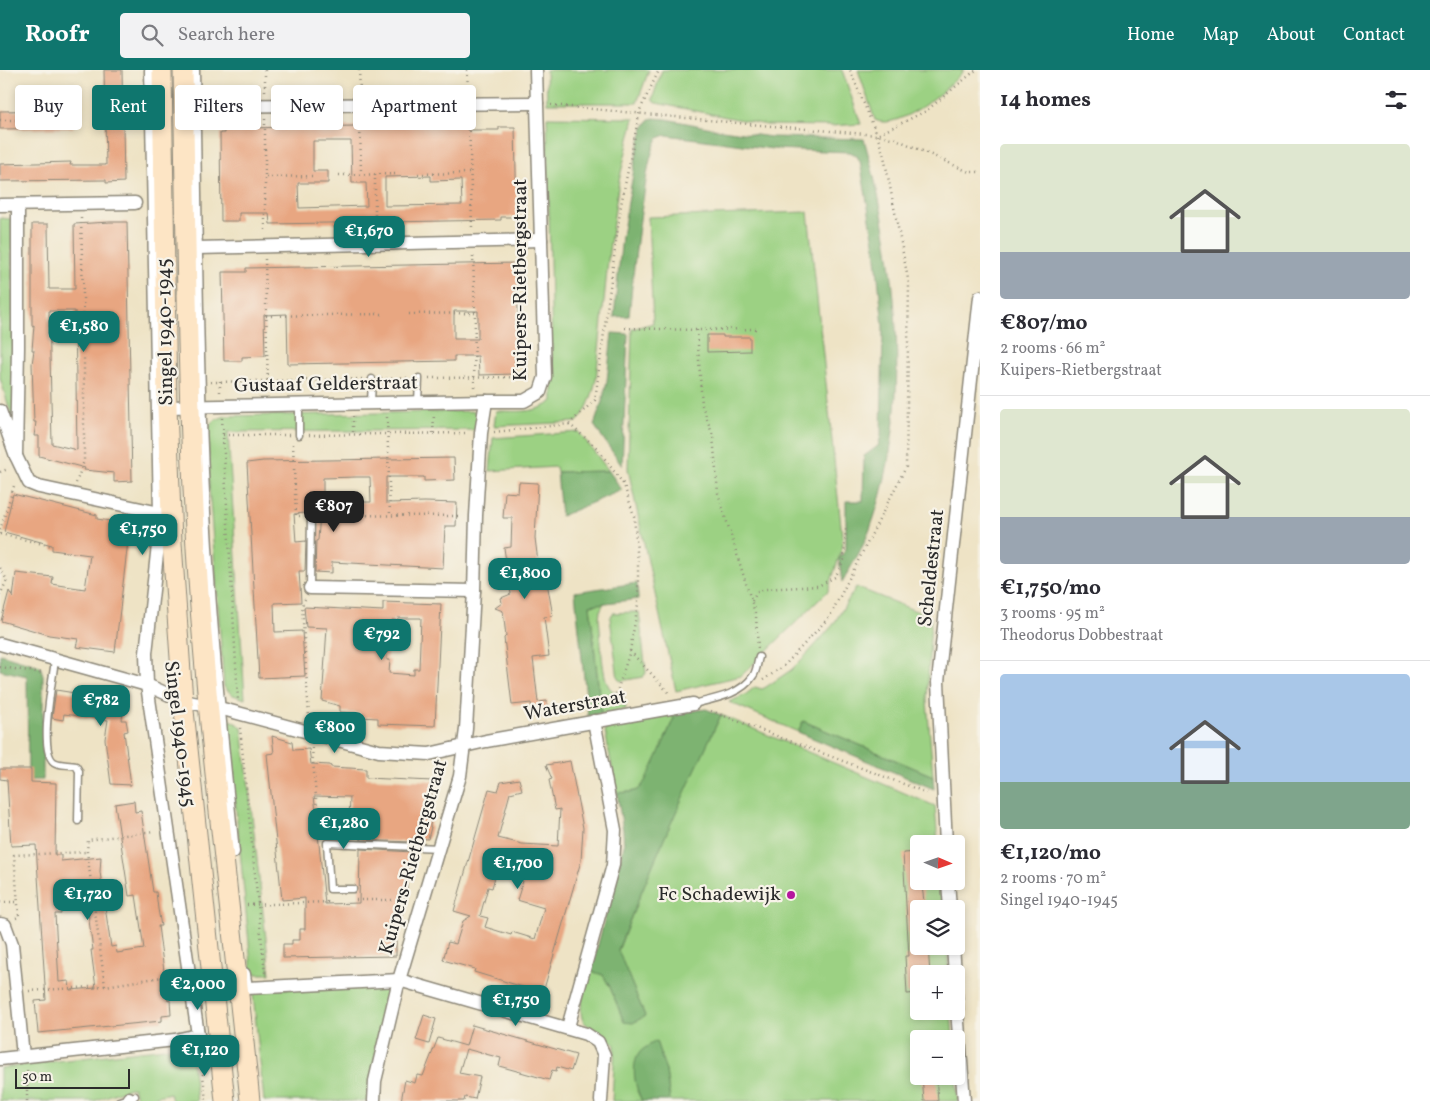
<!DOCTYPE html>
<html lang="en">
<head>
<meta charset="utf-8">
<style>
	:root { --surface:#fff; --page:#f2f2f3; --text:#2b2b33; --muted:#7c7c81; --line:#e1e1e2; --accent:#0f766e }
	body { margin:0; font-family:Vollkorn,serif; background:var(--page); color:var(--text); height:100vh; display:flex; flex-direction:column; font-size:19px; white-space:nowrap }
	* { box-sizing:border-box; margin:0 }
	p { font-size:16px; color:var(--muted) }
	.icon { flex:none; width:28px; height:28px; fill:none; stroke:currentColor; stroke-width:2; stroke-linecap:round; stroke-linejoin:round }
	.map { position:relative; flex:1; overflow:hidden }
	.sheet { display:flex; flex-direction:column; background:var(--surface); width:450px }
	.sheet>* { flex:none }
	.hud { position:absolute; left:15px; top:15px; width:475px; height:45px; display:flex; gap:10px }
	.needle { width:32px; rotate:92deg }
	.tools { position:absolute; left:910px; top:765px; display:grid; gap:10px }
	.tools a { display:grid; place-items:center; width:55px; height:55px; border-radius:5px; background:var(--surface); box-shadow:0 2px 8px #0003; font-size:25px }
	.scale { position:absolute; left:15px; bottom:12px; width:115px; box-sizing:border-box; padding-left:5px; border:2px solid #2b2b2b; border-top:0; font-size:14px; line-height:18px; white-space:nowrap; color:#2b2b2b; -webkit-text-stroke:4px #f7f3e8; paint-order:stroke }
	.price { position:absolute; translate:-50% -42px; padding:0 11px; border-radius:10px; background:var(--accent); color:#fff; font-size:16px; line-height:32px; filter:drop-shadow(0 1px 2px #0008) }
	.price::after { content:''; position:absolute; left:50%; top:30px; width:15px; height:11px; margin-left:-8px; background:inherit; clip-path:polygon(0 0,100% 0,50% 100%) }
	.price.selected { background:#222; color:#fff }
	ul { padding:0; list-style:none }
	li { display:grid; align-content:center; gap:10px; height:265px; padding:0 20px }
	li+li { border-top:1px solid var(--line) }
	li span { display:grid; place-items:center; height:155px; border-radius:5px; color:#555 }
	li>.icon { margin-inline-start:auto }
	span .icon { width:90px; height:90px; fill:#fffc; stroke-width:1 }
	li b { font-size:21px }
	h2 { display:flex; justify-content:space-between; align-items:center; height:60px; padding:0 20px; font-size:21px }
	.pill { padding:0 18px; border-radius:5px; background:var(--surface); box-shadow:0 2px 8px #0003; font-size:18px; line-height:45px }
	.pill.selected { background:var(--accent); color:#fff }
	header { display:flex; align-items:center; gap:30px; box-sizing:border-box; height:70px; padding:0 25px; background:var(--accent); color:#fff }
	header strong { font-size:24px }
	nav { display:flex; gap:28px; margin-inline-start:auto; font-size:18px }
	.search { width:350px; height:45px; background:var(--page); display:flex; align-items:center; gap:12px; box-sizing:border-box; padding:0 18px; border-radius:5px; color:var(--muted); font-size:19px }
	main { display:flex; flex:1; min-height:0 }
	.map>svg:first-child { display:block }
	.green { fill:#9cd183; stroke:#647e57 }
	.forest { fill:#7db371; stroke:#546f4e }
	.building { fill:#e8a681; fill-rule:evenodd }
	.lines { fill:none; stroke-linecap:round; stroke-linejoin:round }
	.service-casing { stroke:#8c8778; stroke-width:9 }
	.minor-casing { stroke:#8c8778; stroke-width:15 }
	.secondary-casing { stroke:#8c8778; stroke-width:21 }
	.path { stroke:#8c8778; stroke-width:2.5; stroke-dasharray:1 4; stroke-linecap:butt }
	.service { stroke:#fff; stroke-width:6 }
	.minor { stroke:#fff; stroke-width:12 }
	.secondary { stroke:#fde5c5; stroke-width:19 }
	.poi-dot { fill:#b5179e; stroke:#f7f3e8; stroke-width:2 }
	.labels { text-anchor:middle; dominant-baseline:central; stroke-width:4.5; stroke-linejoin:round; paint-order:stroke }
	.street-label { font-size:20px; fill:#2b2b2b; stroke:#f7f3e8 }
	.poi-label { font-size:20px; fill:#2b2b2b; stroke:#f7f3e8; text-anchor:end }
</style>
</head>
<body>
<header>
<strong>Roofr</strong>
<div class="search"><svg class="icon" aria-label="search" viewBox="0 0 24 24"><circle cx="10" cy="10" r="6"/><path d="M15 15l6 6"/></svg>Search here</div>
<nav><a>Home</a><a>Map</a><a>About</a><a>Contact</a></nav>
</header>
<main>
<div class="map">
<svg width="980" height="1031" viewBox="0 0 980 1031">
	<rect width="100%" height="100%" fill="#f7f3e8"/>
	<filter id="ink" filterUnits="userSpaceOnUse"><feTurbulence type="fractalNoise" baseFrequency=".02" numOctaves="2"/><feDisplacementMap in="SourceGraphic" scale="10" xChannelSelector="R" yChannelSelector="G"/><feConvolveMatrix kernelMatrix="1 2 1 2 8 2 1 2 1" color-interpolation-filters="sRGB"/></filter>
	<filter id="wash" filterUnits="userSpaceOnUse"><feTurbulence type="fractalNoise" baseFrequency=".0096" numOctaves="4" result="noise"/><feDisplacementMap in="SourceGraphic" scale="20" xChannelSelector="R" yChannelSelector="G"/><feGaussianBlur stdDeviation="1.12" result="paint"/><feColorMatrix in="noise" values="0 0 0 0 0 0 0 0 0 0 0 0 0 0 0 0 0 1.4 0 .05"/><feComposite in="paint" operator="in"/></filter>
	<g filter="url(#wash)">
		<rect width="100%" height="100%" fill="#eee3c5"/>
		<g class="green">
			<polygon points="546,0 649,0 637,33 547,33"/>
			<polygon points="662,0 842,0 861,54 831,56 767,55 656,33 653,31 653,27"/>
			<path d="M858,0H964C950,18 898,62 875,50Z"/>
			<path d="M547,47L634,48L619,111L609,181L596,310C592,326 588,340 577,352L494,356L496,341C517,341 536,344 553,331Z"/>
			<polygon points="808,142 843,475 828,521 741,606 676,621 628,399 632,259 653,253 648,147"/>
			<polygon points="0,148 11,149 15,357 0,308"/>
			<path d="M482,341L477,360L228,362L245,629L233,625L224,617L209,417L208,360C211,350 217,349 226,346Z"/>
			<polygon points="579,362 609,401 557,402 556,397 490,401 493,368"/>
			<polygon points="856,517 931,547 927,631 933,706 803,651 798,662 729,632 745,625 755,617 762,619 766,617 791,600 809,582 833,555"/>
			<path d="M604,533L600,541L599,548C601,564 601,604 609,617C612,622 618,623 623,623L626,639L601,644L590,535Z"/>
			<polygon points="635,542 639,542 646,603 643,607 621,611 618,609 610,548 613,543"/>
			<path d="M671,644L674,648C667,663 650,709 640,719C634,723 623,722 617,723L604,656Z"/>
			<path d="M721,645L935,736L938,774H919V811H941L944,839H919V876H947L949,904H919V941H951L953,969H919V1006H956L958,1031H670L666,1001L656,972L637,1021L642,1031H612L615,975C605,965 596,962 586,954C574,945 587,914 591,901L603,905L610,917L624,952L645,946L618,881C649,800 683,723 721,645Z"/>
			<polygon points="227,648 242,657 270,904 252,904"/>
			<polygon points="376,917 388,923 388,928 373,997 371,1031 264,1031 253,924 260,920 270,919"/>
			<polygon points="190,975 197,1031 172,1031 170,1023 137,1031 133,1017 94,1031 0,1031 0,998"/>
		</g>
		<g class="forest">
			<path d="M653,48L666,49L722,60L771,67L864,69C898,188 914,340 870,459C863,478 852,495 842,512L839,489L846,479V431H863L864,386L878,376L881,366L883,256L875,178L860,91L856,85L850,82L773,79L666,65L658,68C649,85 647,105 644,124C637,165 633,205 629,246L614,247L622,166L637,82L644,57L648,51Z"/>
			<polygon points="612,263 628,264 622,396 594,355 602,332 607,311"/>
			<polygon points="609,401 622,420 561,446 557,402"/>
			<polygon points="637,513 638,529 590,535 601,644 588,646 575,522"/>
			<polygon points="0,584 40,596 43,605 43,710 28,710 27,606 0,600"/>
			<path d="M706,639L721,645C684,723 649,800 618,880L645,946L633,953L624,952L610,917L603,905L591,901L624,776L623,760L617,723C623,722 634,723 639,719C649,710 667,663 674,648L671,644Z"/>
			<polygon points="803,651 933,706 934,719 798,662"/>
			<path d="M656,971L666,1001L670,1031H642C635,1018 629,992 642,980C646,977 651,974 656,971Z"/>
		</g>
		<g id="blocks">
			<g class="building">
				<polygon points="104,0 122,0 124,112 106,113 106,110 0,111 0,94 71,92 70,95 106,95"/>
				<polygon points="72,40 73,58 0,59 0,41"/>
				<path d="M466,54L467,60H499V57H515L517,147H501V150L270,154L269,143H239V151H221L220,63H224V55H245V58ZM313,71H351L352,113H366L367,136L299,138L298,113H328V101H313ZM431,106V111L461,110L462,135L385,136V107Z"/>
				<path d="M110,152H127L132,411L114,412V403L84,400L85,398L39,386V366H34L36,352H34L32,294L34,280H32L34,255L32,256V154H48L49,219H75L74,154ZM49,241H75L77,380L52,374Z"/>
				<path d="M517,193L519,285H515V304L479,305L478,286H454V291L288,294L287,244L264,245L265,286L242,287V291H224L222,202H246V198ZM454,241H478V269H454Z"/>
				<polygon points="707,265 723,265 723,267 750,267 750,281 707,282"/>
				<path d="M454,388L455,410L424,411V407H386V433L425,432L457,433L456,456H445L443,498L332,492V503L315,502L316,471L318,470L320,443H316L311,440L306,443L294,444L296,472L306,471L305,501H299L301,532L274,533L275,562L302,561L305,606L259,608L247,393L263,391ZM356,407H370L371,432H323V408Z"/>
				<polygon points="519,412 538,413 535,468 540,508 546,507 553,546 544,547 549,586 533,588 538,632 547,631 548,645 533,647 531,633 512,635 504,568 506,566 503,541 495,538 502,533 501,528 511,524 504,478 511,477 512,448 503,448 505,422 518,423"/>
				<polygon points="13,424 97,445 97,449 130,454 115,582 76,577 78,569 49,565 1,551 9,521 13,528 16,503 53,507 52,514 85,519 90,485 52,480 52,475 4,462"/>
				<path d="M383,532L441,534L435,656L378,654V648L360,647V643L340,642V636L322,631L327,558L306,557L304,537L383,541ZM398,548H421L419,599H414V605L389,603L390,590H387L388,562H391L392,550H397Z"/>
				<polygon points="56,620 124,631 122,650 126,650 128,661 124,662 131,715 111,714 105,669 108,650 64,644 63,650 52,648"/>
				<path d="M272,666L292,672L293,680L309,679L311,694L330,695L331,697L366,699V708L433,711L430,757H431L428,769L412,768V772L361,770V766L318,764L325,834L359,833L360,779L412,782L411,793L408,795L407,821H405V829H404L402,845H400L399,860L396,867V886L283,888V874H292V870H300V859H305V828L282,830L267,684L274,683ZM314,726L350,727L349,751L317,749Z"/>
				<path d="M570,691L583,758L581,791L544,919L534,916L533,920L474,902L475,899L443,890L448,872L456,874L463,851L471,846L454,841L489,719L498,721L501,712L519,709L522,720L510,723L498,768L522,774L558,776L560,739L555,740L549,710L552,709L546,695ZM497,799L521,806L520,810L523,811L517,830L544,838L535,869L512,862L511,865L485,857L488,848L480,846L488,817L492,818Z"/>
				<path d="M0,699H31V712L56,713L55,785H61V791L101,787L100,802L111,877L116,876L117,883L144,879L136,825L129,826L115,734L134,731L135,742L141,741L153,822H156L158,839L161,856H158L168,931L170,930L171,945L162,946V951L38,963L35,931L46,930L36,775L11,776L7,710L0,709ZM84,813L93,880H91L96,918L70,920L69,911L59,912L55,844H61L59,814Z"/>
				<polygon points="919,782 919,816 922,816 925,839 919,839 919,876 928,876 930,904 919,904 919,923 907,924 905,886 909,886 903,783"/>
				<polygon points="424,945 436,949 429,974 416,970"/>
				<polygon points="472,955 576,985 571,1001 557,997 556,1001 552,1000 549,1010 499,996 501,988 466,979 459,1003 480,1007 475,1029 465,1027 464,1031 401,1031 405,1010 415,1013 417,1005 423,1006 438,968 466,976"/>
				<polygon points="922,1006 936,1006 938,1031 924,1031"/>
			</g>
		</g>
	</g>
	<g filter="url(#ink)">
		<use href="#blocks" fill-opacity="0" stroke="#8c8778" stroke-width="1"/>
		<g class="lines">
			<defs>
				<g id="service">
					<polyline points="371,333 372,309"/>
					<polyline points="418,333 419,308"/>
					<polyline points="299,365 299,334"/>
					<polyline points="310,518 311,445"/>
					<path d="M55,590C53,608 38,681 54,692C60,696 69,694 76,696L79,701L78,751"/>
					<path d="M693,634C713,629 741,625 753,606C757,601 757,593 759,587"/>
					<polyline points="353,819 330,819 327,773 439,778"/>
					<polyline points="119,1031 135,1026"/>
				</g>
				<g id="minor">
					<path d="M193,0C196,153 196,307 205,460C211,568 222,675 233,782"/>
					<polyline points="194,36 537,33"/>
					<polyline points="0,135 135,133"/>
					<polyline points="197,178 541,170"/>
					<polyline points="167,337 486,331"/>
					<polyline points="0,341 16,386 29,413 39,417 160,443"/>
					<polyline points="16,386 18,278 18,135"/>
					<polyline points="310,518 474,521"/>
					<polyline points="0,574 147,615 183,631 219,638 379,681 429,684 486,671 693,634"/>
					<polyline points="946,774 938,612 980,227"/>
					<polyline points="948,811 950,839"/>
					<polyline points="0,854 5,855 12,874 23,986"/>
					<polyline points="953,876 955,904"/>
					<polyline points="244,904 246,918 399,910 586,964 598,972 604,985 601,1031"/>
					<polyline points="956,926 964,1031"/>
					<polyline points="568,957 613,795 615,760 594,651"/>
					<polyline points="0,989 175,970 198,965 147,615 146,583 158,475 160,443 151,0"/>
					<polyline points="129,1028 130,1031"/>
					<polyline points="374,1031 375,1011 399,910 460,706 466,659 474,521 476,446 481,363 486,331 524,331 540,322 545,307 536,0"/>
				</g>
				<g id="secondary">
					<polyline points="162,0 167,337 172,473 183,631 225,1031"/>
					<path d="M183,0C186,159 187,319 196,478C207,663 232,847 250,1031"/>
				</g>
			</defs>
			<use href="#service" class="service-casing"/>
			<use href="#minor" class="minor-casing"/>
			<use href="#secondary" class="secondary-casing"/>
			<g class="path">
				<polyline points="359,0 360,21"/>
				<polyline points="467,0 468,20"/>
				<polyline points="265,21 265,0"/>
				<polyline points="551,35 749,54 877,65 896,69 969,102 980,102"/>
				<polyline points="469,46 472,158"/>
				<polyline points="265,49 265,164"/>
				<polyline points="360,49 361,104"/>
				<polyline points="0,50 62,50"/>
				<polyline points="879,64 926,41 976,0"/>
				<polyline points="375,104 375,160"/>
				<polyline points="418,104 470,103"/>
				<polyline points="339,105 399,104"/>
				<polyline points="266,107 314,106"/>
				<polyline points="81,148 84,266"/>
				<polyline points="473,186 475,243 474,318"/>
				<polyline points="265,189 268,321"/>
				<polyline points="409,244 475,243"/>
				<polyline points="266,246 382,244"/>
				<polyline points="625,258 697,260 757,259"/>
				<polyline points="697,260 702,335 713,366 718,423 756,546 758,578"/>
				<polyline points="429,308 531,307"/>
				<polyline points="381,309 408,308"/>
				<polyline points="220,311 220,323"/>
				<polyline points="211,312 363,309"/>
				<polyline points="353,346 353,364"/>
				<polyline points="387,347 390,445"/>
				<polyline points="222,348 238,630"/>
				<polyline points="569,354 597,378 624,415 634,446 638,493 638,534 630,581 613,634"/>
				<polyline points="494,362 569,354 595,330 621,135 640,40 659,0"/>
				<polyline points="433,363 434,345"/>
				<polyline points="223,365 289,365"/>
				<polyline points="309,365 469,363"/>
				<polyline points="293,374 296,446 302,446"/>
				<polyline points="0,402 8,399"/>
				<polyline points="76,413 84,391 84,288"/>
				<polyline points="322,445 462,446"/>
				<polyline points="0,460 14,416"/>
				<polyline points="0,464 52,476"/>
				<polyline points="0,498 7,510 0,525"/>
				<polyline points="305,529 302,535 309,648"/>
				<polyline points="752,531 757,522 765,519 818,516 835,507 844,490 846,457"/>
				<polyline points="630,581 670,624"/>
				<polyline points="0,597 43,603"/>
				<polyline points="763,610 783,597 830,546 906,397 909,214 884,86 877,65 850,0"/>
				<polyline points="711,641 930,724"/>
				<polyline points="240,658 265,903"/>
				<polyline points="312,678 319,764 321,766"/>
				<polyline points="356,830 410,830"/>
				<polyline points="0,832 18,832"/>
				<polyline points="247,835 327,832 327,830"/>
				<polyline points="16,848 19,847 14,785 87,782"/>
				<polyline points="105,916 87,782 88,770 154,761"/>
				<polyline points="29,921 105,916 175,905"/>
				<polyline points="200,979 206,1031"/>
				<polyline points="27,1031 27,1000"/>
			</g>
			<use href="#service" class="service"/>
			<use href="#minor" class="minor"/>
			<use href="#secondary" class="secondary"/>
		</g>
	</g>
	<circle class="poi-dot" cx="791" cy="825" r="5"/>
	<g class="labels">
		<g class="street-label">
			<text transform="translate(521 210) rotate(-90)">Kuipers-Rietbergstraat</text>
			<text transform="translate(166 262) rotate(-91)">Singel 1940-1945</text>
			<text transform="translate(326 315) rotate(-1)">Gustaaf Gelderstraat</text>
			<text transform="translate(932 498) rotate(-84)">Scheldestraat</text>
			<text transform="translate(575 636) rotate(-10)">Waterstraat</text>
			<text transform="translate(179 664) rotate(83)">Singel 1940-1945</text>
			<text transform="translate(414 787) rotate(-74)">Kuipers-Rietbergstraat</text>
		</g>
		<g class="poi-label">
			<text x="781" y="825">Fc Schadewijk</text>
		</g>
	</g>
</svg>
<div class="tools">
<a><svg class="needle" viewBox="-14 -14 28 28"><path d="M0-13l5 13h-10z" fill="#e53935"/><path d="M0 13l5-13h-10z" fill="#7c7c81"/></svg></a>
<a><svg class="icon" aria-label="layers" viewBox="0 0 24 24"><path d="M12 4l9 5-9 5-9-5zM3 14l9 5 9-5"/></svg></a>
<a>+</a>
<a>−</a>
</div>
<div class="scale">50 m</div>
<b class="price" style="left:369px;top:188px">€1,670</b>
<b class="price" style="left:84px;top:283px">€1,580</b>
<b class="price selected" style="left:334px;top:463px">€807</b>
<b class="price" style="left:143px;top:486px">€1,750</b>
<b class="price" style="left:525px;top:530px">€1,800</b>
<b class="price" style="left:382px;top:591px">€792</b>
<b class="price" style="left:101px;top:657px">€782</b>
<b class="price" style="left:335px;top:684px">€800</b>
<b class="price" style="left:344px;top:780px">€1,280</b>
<b class="price" style="left:518px;top:820px">€1,700</b>
<b class="price" style="left:88px;top:851px">€1,720</b>
<b class="price" style="left:198px;top:941px">€2,000</b>
<b class="price" style="left:516px;top:957px">€1,750</b>
<b class="price" style="left:205px;top:1007px">€1,120</b>
<div class="hud">
<a class="pill">Buy</a>
<a class="pill selected">Rent</a>
<a class="pill">Filters</a>
<a class="pill">New</a>
<a class="pill">Apartment</a>
</div>
</div>
<section class="sheet">
<h2>14 homes<svg class="icon" aria-label="filters" viewBox="0 0 24 24"><path d="M4 7h16M4 17h16"/><circle cx="9" cy="7" r="2"/><circle cx="15" cy="17" r="2"/></svg></h2>
<ul>
<li><span style="background:linear-gradient(#dfe7d0 70%,#9aa5b1 0)"><svg class="icon" aria-label="home" viewBox="0 0 24 24"><path d="M3 11l9-7 9 7M6 9v11h12V9"/></svg></span><div><b>€807/mo</b><p>2 rooms · 66 m²</p><p>Kuipers-Rietbergstraat</p></div></li>
<li><span style="background:linear-gradient(#dfe7d0 70%,#9aa5b1 0)"><svg class="icon" aria-label="home" viewBox="0 0 24 24"><path d="M3 11l9-7 9 7M6 9v11h12V9"/></svg></span><div><b>€1,750/mo</b><p>3 rooms · 95 m²</p><p>Theodorus Dobbestraat</p></div></li>
<li><span style="background:linear-gradient(#a9c7e8 70%,#7fa58c 0)"><svg class="icon" aria-label="home" viewBox="0 0 24 24"><path d="M3 11l9-7 9 7M6 9v11h12V9"/></svg></span><div><b>€1,120/mo</b><p>2 rooms · 70 m²</p><p>Singel 1940-1945</p></div></li>
</ul>
</section>
</main>
</body>
</html>
